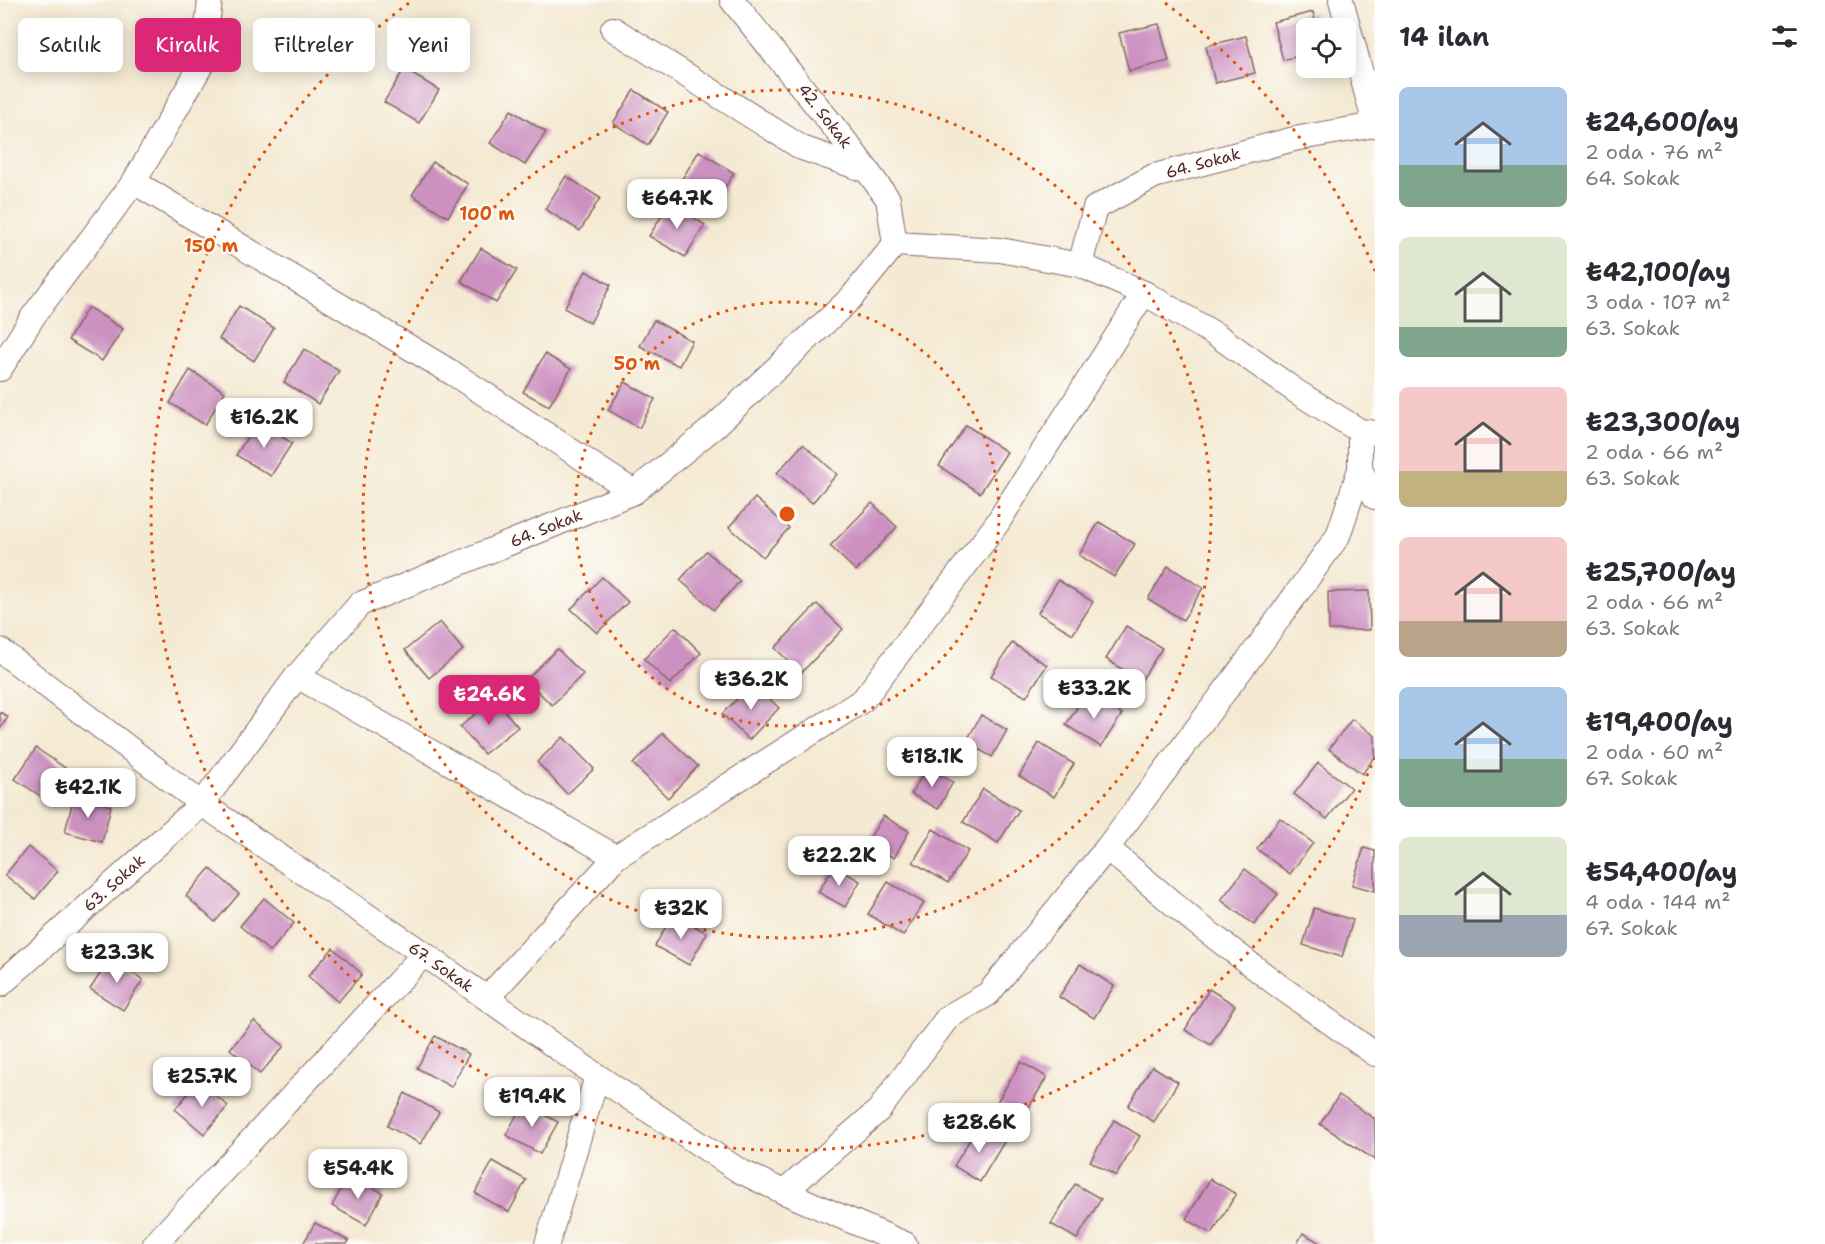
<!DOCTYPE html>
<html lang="tr">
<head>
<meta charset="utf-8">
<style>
	:root { --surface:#fff; --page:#f2f2f3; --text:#2b2b33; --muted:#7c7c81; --accent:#db2777 }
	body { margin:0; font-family:"Shantell Sans",sans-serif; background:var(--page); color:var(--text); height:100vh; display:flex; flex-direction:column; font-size:22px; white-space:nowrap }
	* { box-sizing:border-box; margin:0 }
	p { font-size:20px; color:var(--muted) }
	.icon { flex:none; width:33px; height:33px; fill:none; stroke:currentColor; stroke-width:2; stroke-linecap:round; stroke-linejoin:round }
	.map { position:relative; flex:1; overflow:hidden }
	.drawer { display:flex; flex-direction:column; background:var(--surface); width:450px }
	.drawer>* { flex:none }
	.hud { position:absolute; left:18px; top:18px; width:570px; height:54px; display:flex; gap:12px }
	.buttons { position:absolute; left:1296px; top:18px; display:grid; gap:12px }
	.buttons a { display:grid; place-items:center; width:60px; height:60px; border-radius:9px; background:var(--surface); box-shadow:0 3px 15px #0003; font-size:30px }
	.price { position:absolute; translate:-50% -51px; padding:0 14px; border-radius:12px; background:#fff; color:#222; font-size:20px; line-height:39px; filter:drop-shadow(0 2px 3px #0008) }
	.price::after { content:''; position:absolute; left:50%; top:36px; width:18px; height:14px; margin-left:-9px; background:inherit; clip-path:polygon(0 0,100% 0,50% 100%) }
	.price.on { background:var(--accent); color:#fff }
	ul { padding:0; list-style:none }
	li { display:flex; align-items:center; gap:18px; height:150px; padding:0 24px }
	li span { display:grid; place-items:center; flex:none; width:168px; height:120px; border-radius:9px; color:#555 }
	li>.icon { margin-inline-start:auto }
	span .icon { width:72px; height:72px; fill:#fffc; stroke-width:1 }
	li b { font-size:26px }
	h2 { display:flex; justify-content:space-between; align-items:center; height:72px; padding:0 24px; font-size:26px }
	.chip { padding:0 21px; border-radius:9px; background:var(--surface); box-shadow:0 3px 15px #0003; font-size:21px; line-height:54px }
	.chip.on { background:var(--accent); color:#fff }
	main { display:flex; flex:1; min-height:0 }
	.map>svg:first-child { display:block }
	.building { fill:#cc91c1 }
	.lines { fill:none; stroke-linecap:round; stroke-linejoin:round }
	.street-casing { stroke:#866665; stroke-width:26 }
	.street { stroke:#fff; stroke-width:24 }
	.ring { fill:none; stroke:#e0560e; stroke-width:3; stroke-dasharray:3 6 }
	.labels { text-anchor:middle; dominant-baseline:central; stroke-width:4.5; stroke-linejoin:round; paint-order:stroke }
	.street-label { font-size:16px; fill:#4a1f2b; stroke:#fdfcf7 }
	.centre { fill:#e0560e; stroke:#fdfcf7; stroke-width:3 }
	.ring-label { font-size:18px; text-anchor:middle; font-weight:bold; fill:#e0560e; stroke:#fdfcf7; stroke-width:4.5; stroke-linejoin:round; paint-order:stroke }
</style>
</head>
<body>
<main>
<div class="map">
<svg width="1375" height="1244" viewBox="0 0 1375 1244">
	<rect width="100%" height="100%" fill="#fdfcf7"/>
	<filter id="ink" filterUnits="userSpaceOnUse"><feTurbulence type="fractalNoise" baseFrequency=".0167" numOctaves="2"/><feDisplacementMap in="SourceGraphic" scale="12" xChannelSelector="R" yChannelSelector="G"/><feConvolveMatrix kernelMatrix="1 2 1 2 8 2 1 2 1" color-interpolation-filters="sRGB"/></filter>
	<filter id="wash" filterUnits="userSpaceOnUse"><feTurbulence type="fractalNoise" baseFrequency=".008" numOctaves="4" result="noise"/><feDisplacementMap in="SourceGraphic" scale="24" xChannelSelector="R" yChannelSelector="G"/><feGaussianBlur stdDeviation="1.35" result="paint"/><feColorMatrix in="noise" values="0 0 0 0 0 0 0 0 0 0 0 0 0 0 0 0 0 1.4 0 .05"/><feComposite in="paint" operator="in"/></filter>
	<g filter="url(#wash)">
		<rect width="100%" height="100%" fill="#f4e9d2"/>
		<g id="blocks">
			<g class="building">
				<polygon points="1313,12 1317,28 1306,28 1306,54 1283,60 1273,22"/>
				<polygon points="1159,24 1169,61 1129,71 1119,33"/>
				<polygon points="1246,36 1255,73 1215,83 1206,46"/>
				<polygon points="404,69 439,90 419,123 384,102"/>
				<polygon points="634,90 668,112 648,145 613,123"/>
				<polygon points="511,110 546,132 525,165 490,143"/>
				<polygon points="699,151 734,173 714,206 679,184"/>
				<polygon points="433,162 468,184 448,217 412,195"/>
				<polygon points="566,176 600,198 580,231 545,209"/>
				<polygon points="670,203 705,225 685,257 649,236"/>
				<polygon points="481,248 517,270 496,303 461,281"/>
				<polygon points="586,271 611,285 590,323 564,308"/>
				<polygon points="239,306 274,328 254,361 219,339"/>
				<polygon points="88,307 123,329 102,361 68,340"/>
				<polygon points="654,320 692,341 679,366 640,346"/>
				<polygon points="304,349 339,371 318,404 284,382"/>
				<polygon points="545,354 571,369 549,406 523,392"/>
				<polygon points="190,370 225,392 205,425 170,403"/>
				<polygon points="625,382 655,399 639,428 608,410"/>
				<polygon points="257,422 292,443 271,476 236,455"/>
				<polygon points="966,425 1007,452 980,493 939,466"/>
				<polygon points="803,444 837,474 812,503 777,473"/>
				<polygon points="755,498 789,528 763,557 729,527"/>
				<polygon points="872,503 897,527 856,571 830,546"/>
				<polygon points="1099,522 1135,544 1114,577 1079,555"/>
				<polygon points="706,551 740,581 714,610 680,580"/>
				<polygon points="1168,566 1203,588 1183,620 1148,599"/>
				<polygon points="602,577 628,602 597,633 571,609"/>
				<polygon points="1058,580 1093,602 1073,634 1038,613"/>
				<polygon points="1369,591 1370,630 1329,630 1328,592"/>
				<polygon points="817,604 843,629 801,673 775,648"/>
				<polygon points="440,622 463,650 429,678 405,650"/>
				<polygon points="1126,626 1162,648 1141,681 1106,659"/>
				<polygon points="675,627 701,653 670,684 644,659"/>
				<polygon points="1012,643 1047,665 1026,697 991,676"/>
				<polygon points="557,649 583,674 552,705 526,680"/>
				<polygon points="753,683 779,708 749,740 722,714"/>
				<polygon points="1086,693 1122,714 1101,747 1066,725"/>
				<polygon points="494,698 518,727 484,754 460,727"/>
				<polygon points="0,712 8,717 0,729"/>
				<polygon points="981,715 1007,730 992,757 966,742"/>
				<polygon points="1352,719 1375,736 1375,757 1362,774 1329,749"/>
				<polygon points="663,733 698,766 668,798 633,764"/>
				<polygon points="563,737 594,769 567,794 537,762"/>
				<polygon points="1039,743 1074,764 1054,797 1019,776"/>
				<polygon points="36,748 68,770 48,801 15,779"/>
				<polygon points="1318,763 1351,788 1327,819 1294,794"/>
				<polygon points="927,767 953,782 938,809 911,794"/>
				<polygon points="983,789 1019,810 998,843 963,822"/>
				<polygon points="74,796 111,806 102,842 65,832"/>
				<polygon points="883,816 909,831 894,858 867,842"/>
				<polygon points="1280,818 1313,843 1290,874 1257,849"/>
				<polygon points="933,829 968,851 948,883 913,862"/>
				<polygon points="28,847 58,871 35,899 5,875"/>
				<polygon points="1364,848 1375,851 1375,891 1352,885"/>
				<polygon points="834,866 860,881 845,907 818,892"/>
				<polygon points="210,868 239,894 215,922 186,896"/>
				<polygon points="1245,869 1278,894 1254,925 1221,900"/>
				<polygon points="888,882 924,903 903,936 868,914"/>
				<polygon points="264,898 294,923 270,952 240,926"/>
				<polygon points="1314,908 1353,920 1342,957 1303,945"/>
				<polygon points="673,914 707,933 689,965 655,946"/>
				<polygon points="333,948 362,974 338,1002 308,976"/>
				<polygon points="111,958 143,980 123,1010 90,989"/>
				<polygon points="1080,964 1114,986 1094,1018 1059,997"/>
				<polygon points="1209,989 1235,1005 1211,1045 1185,1030"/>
				<polygon points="254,1021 284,1046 260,1074 230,1049"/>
				<polygon points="435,1036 469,1054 451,1087 417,1068"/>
				<polygon points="1021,1062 1047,1077 1023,1117 997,1102"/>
				<polygon points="1152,1066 1178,1082 1154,1122 1128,1106"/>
				<polygon points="199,1081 228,1106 204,1134 175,1109"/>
				<polygon points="405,1093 439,1112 421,1144 387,1126"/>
				<polygon points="1339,1095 1375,1119 1375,1160 1320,1124"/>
				<polygon points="523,1103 558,1122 540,1154 506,1135"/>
				<polygon points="1114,1120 1140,1136 1116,1176 1090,1161"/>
				<polygon points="978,1126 1004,1142 980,1182 954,1166"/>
				<polygon points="493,1161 526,1180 509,1212 475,1193"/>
				<polygon points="349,1174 383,1193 366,1225 332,1206"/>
				<polygon points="1210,1179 1236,1194 1212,1234 1186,1219"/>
				<polygon points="1075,1184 1101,1199 1077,1239 1051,1224"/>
				<polygon points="315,1223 349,1241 347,1244 303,1244"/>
				<polygon points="1303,1233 1322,1244 1297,1244"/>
			</g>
		</g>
	</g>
	<g filter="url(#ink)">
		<use href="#blocks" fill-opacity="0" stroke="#866665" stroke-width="1.5"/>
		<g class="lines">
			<defs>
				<g id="street">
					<polyline points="732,0 849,146 888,199 895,244"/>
					<polyline points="1341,0 1375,124"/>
					<polyline points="613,29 802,148 868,171"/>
					<polyline points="134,182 454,374 634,492"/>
					<polyline points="895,244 1000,250 1080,265 1144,293 1218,336 1297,392 1360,431 1375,433"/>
					<polyline points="1080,265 1095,208 1154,176 1294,139 1375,125"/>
					<polyline points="0,369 34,315 134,182 203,62 210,0"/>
					<polyline points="1360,469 1375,497"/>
					<polyline points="0,650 202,804 424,954 597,1076 738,1170 784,1192 905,1244"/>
					<polyline points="297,676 616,857"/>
					<polyline points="1107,848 1195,922 1279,986 1375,1054"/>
					<polyline points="0,985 202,804 297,676 360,604 634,492 714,427 851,298 895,244"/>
					<polyline points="487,998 616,857 863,700 996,525 1144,293"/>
					<polyline points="784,1192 879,1110 948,1017 988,994 1107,848 1261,643 1338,536 1360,469 1360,431"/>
					<polyline points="155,1244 424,954"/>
					<polyline points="547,1244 597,1076"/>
				</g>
			</defs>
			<use href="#street" class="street-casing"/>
			<use href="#street" class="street"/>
		</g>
	</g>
	<g class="ring">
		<circle cx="787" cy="514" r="212"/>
		<circle cx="787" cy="514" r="424"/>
		<path d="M1375 757A636 636 0 1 1 409 3M1165 3A636 636 0 0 1 1375 271"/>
	</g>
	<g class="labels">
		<g class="street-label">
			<text transform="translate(825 116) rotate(52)">42. Sokak</text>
			<text transform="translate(1203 163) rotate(-15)">64. Sokak</text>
			<text transform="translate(546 528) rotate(-22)">64. Sokak</text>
			<text transform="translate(114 883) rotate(-42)">63. Sokak</text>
			<text transform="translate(441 967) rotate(35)">67. Sokak</text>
		</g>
	</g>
	<circle cx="787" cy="514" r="9" class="centre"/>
	<g class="ring-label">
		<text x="487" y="220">100 m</text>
		<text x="211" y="252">150 m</text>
		<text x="637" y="370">50 m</text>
	</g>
</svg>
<div class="buttons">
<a><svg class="icon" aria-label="locate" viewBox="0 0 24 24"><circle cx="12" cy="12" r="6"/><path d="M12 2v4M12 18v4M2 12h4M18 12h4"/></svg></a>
</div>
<b class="price" style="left:677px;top:230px">₺64.7K</b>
<b class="price" style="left:264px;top:449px">₺16.2K</b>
<b class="price" style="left:751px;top:711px">₺36.2K</b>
<b class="price" style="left:1094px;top:720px">₺33.2K</b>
<b class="price on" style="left:489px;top:726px">₺24.6K</b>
<b class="price" style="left:932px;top:788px">₺18.1K</b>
<b class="price" style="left:88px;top:819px">₺42.1K</b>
<b class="price" style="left:839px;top:887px">₺22.2K</b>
<b class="price" style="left:681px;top:940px">₺32K</b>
<b class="price" style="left:117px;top:984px">₺23.3K</b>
<b class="price" style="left:202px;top:1108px">₺25.7K</b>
<b class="price" style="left:532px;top:1128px">₺19.4K</b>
<b class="price" style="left:979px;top:1154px">₺28.6K</b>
<b class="price" style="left:358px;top:1200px">₺54.4K</b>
<div class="hud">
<a class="chip">Satılık</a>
<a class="chip on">Kiralık</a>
<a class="chip">Filtreler</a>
<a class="chip">Yeni</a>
</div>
</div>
<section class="drawer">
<h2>14 ilan<svg class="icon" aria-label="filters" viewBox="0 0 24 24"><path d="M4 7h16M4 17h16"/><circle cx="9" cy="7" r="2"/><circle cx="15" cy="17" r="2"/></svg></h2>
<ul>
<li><span style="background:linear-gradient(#a9c7e8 65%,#7fa58c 0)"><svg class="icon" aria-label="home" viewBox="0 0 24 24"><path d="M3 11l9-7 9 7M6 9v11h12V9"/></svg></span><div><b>₺24,600/ay</b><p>2 oda · 76 m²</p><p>64. Sokak</p></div></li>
<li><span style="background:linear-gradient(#dfe7d0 75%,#7fa58c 0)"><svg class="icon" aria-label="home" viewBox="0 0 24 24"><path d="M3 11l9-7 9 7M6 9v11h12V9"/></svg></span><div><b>₺42,100/ay</b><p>3 oda · 107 m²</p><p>63. Sokak</p></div></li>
<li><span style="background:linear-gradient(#f6c9c9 70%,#c2b280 0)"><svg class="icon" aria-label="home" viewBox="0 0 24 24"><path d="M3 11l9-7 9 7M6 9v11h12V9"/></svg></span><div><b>₺23,300/ay</b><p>2 oda · 66 m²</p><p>63. Sokak</p></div></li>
<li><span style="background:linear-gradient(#f6c9c9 70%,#b9a48a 0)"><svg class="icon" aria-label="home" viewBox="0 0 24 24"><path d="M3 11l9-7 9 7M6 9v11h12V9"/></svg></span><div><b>₺25,700/ay</b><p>2 oda · 66 m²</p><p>63. Sokak</p></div></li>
<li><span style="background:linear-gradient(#a9c7e8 60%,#7fa58c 0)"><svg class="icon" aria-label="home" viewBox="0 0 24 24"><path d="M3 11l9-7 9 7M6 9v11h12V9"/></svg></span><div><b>₺19,400/ay</b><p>2 oda · 60 m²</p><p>67. Sokak</p></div></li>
<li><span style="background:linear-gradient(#dfe7d0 65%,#9aa5b1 0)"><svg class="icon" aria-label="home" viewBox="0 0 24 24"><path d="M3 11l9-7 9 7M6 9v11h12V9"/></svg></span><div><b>₺54,400/ay</b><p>4 oda · 144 m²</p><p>67. Sokak</p></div></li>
</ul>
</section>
</main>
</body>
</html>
